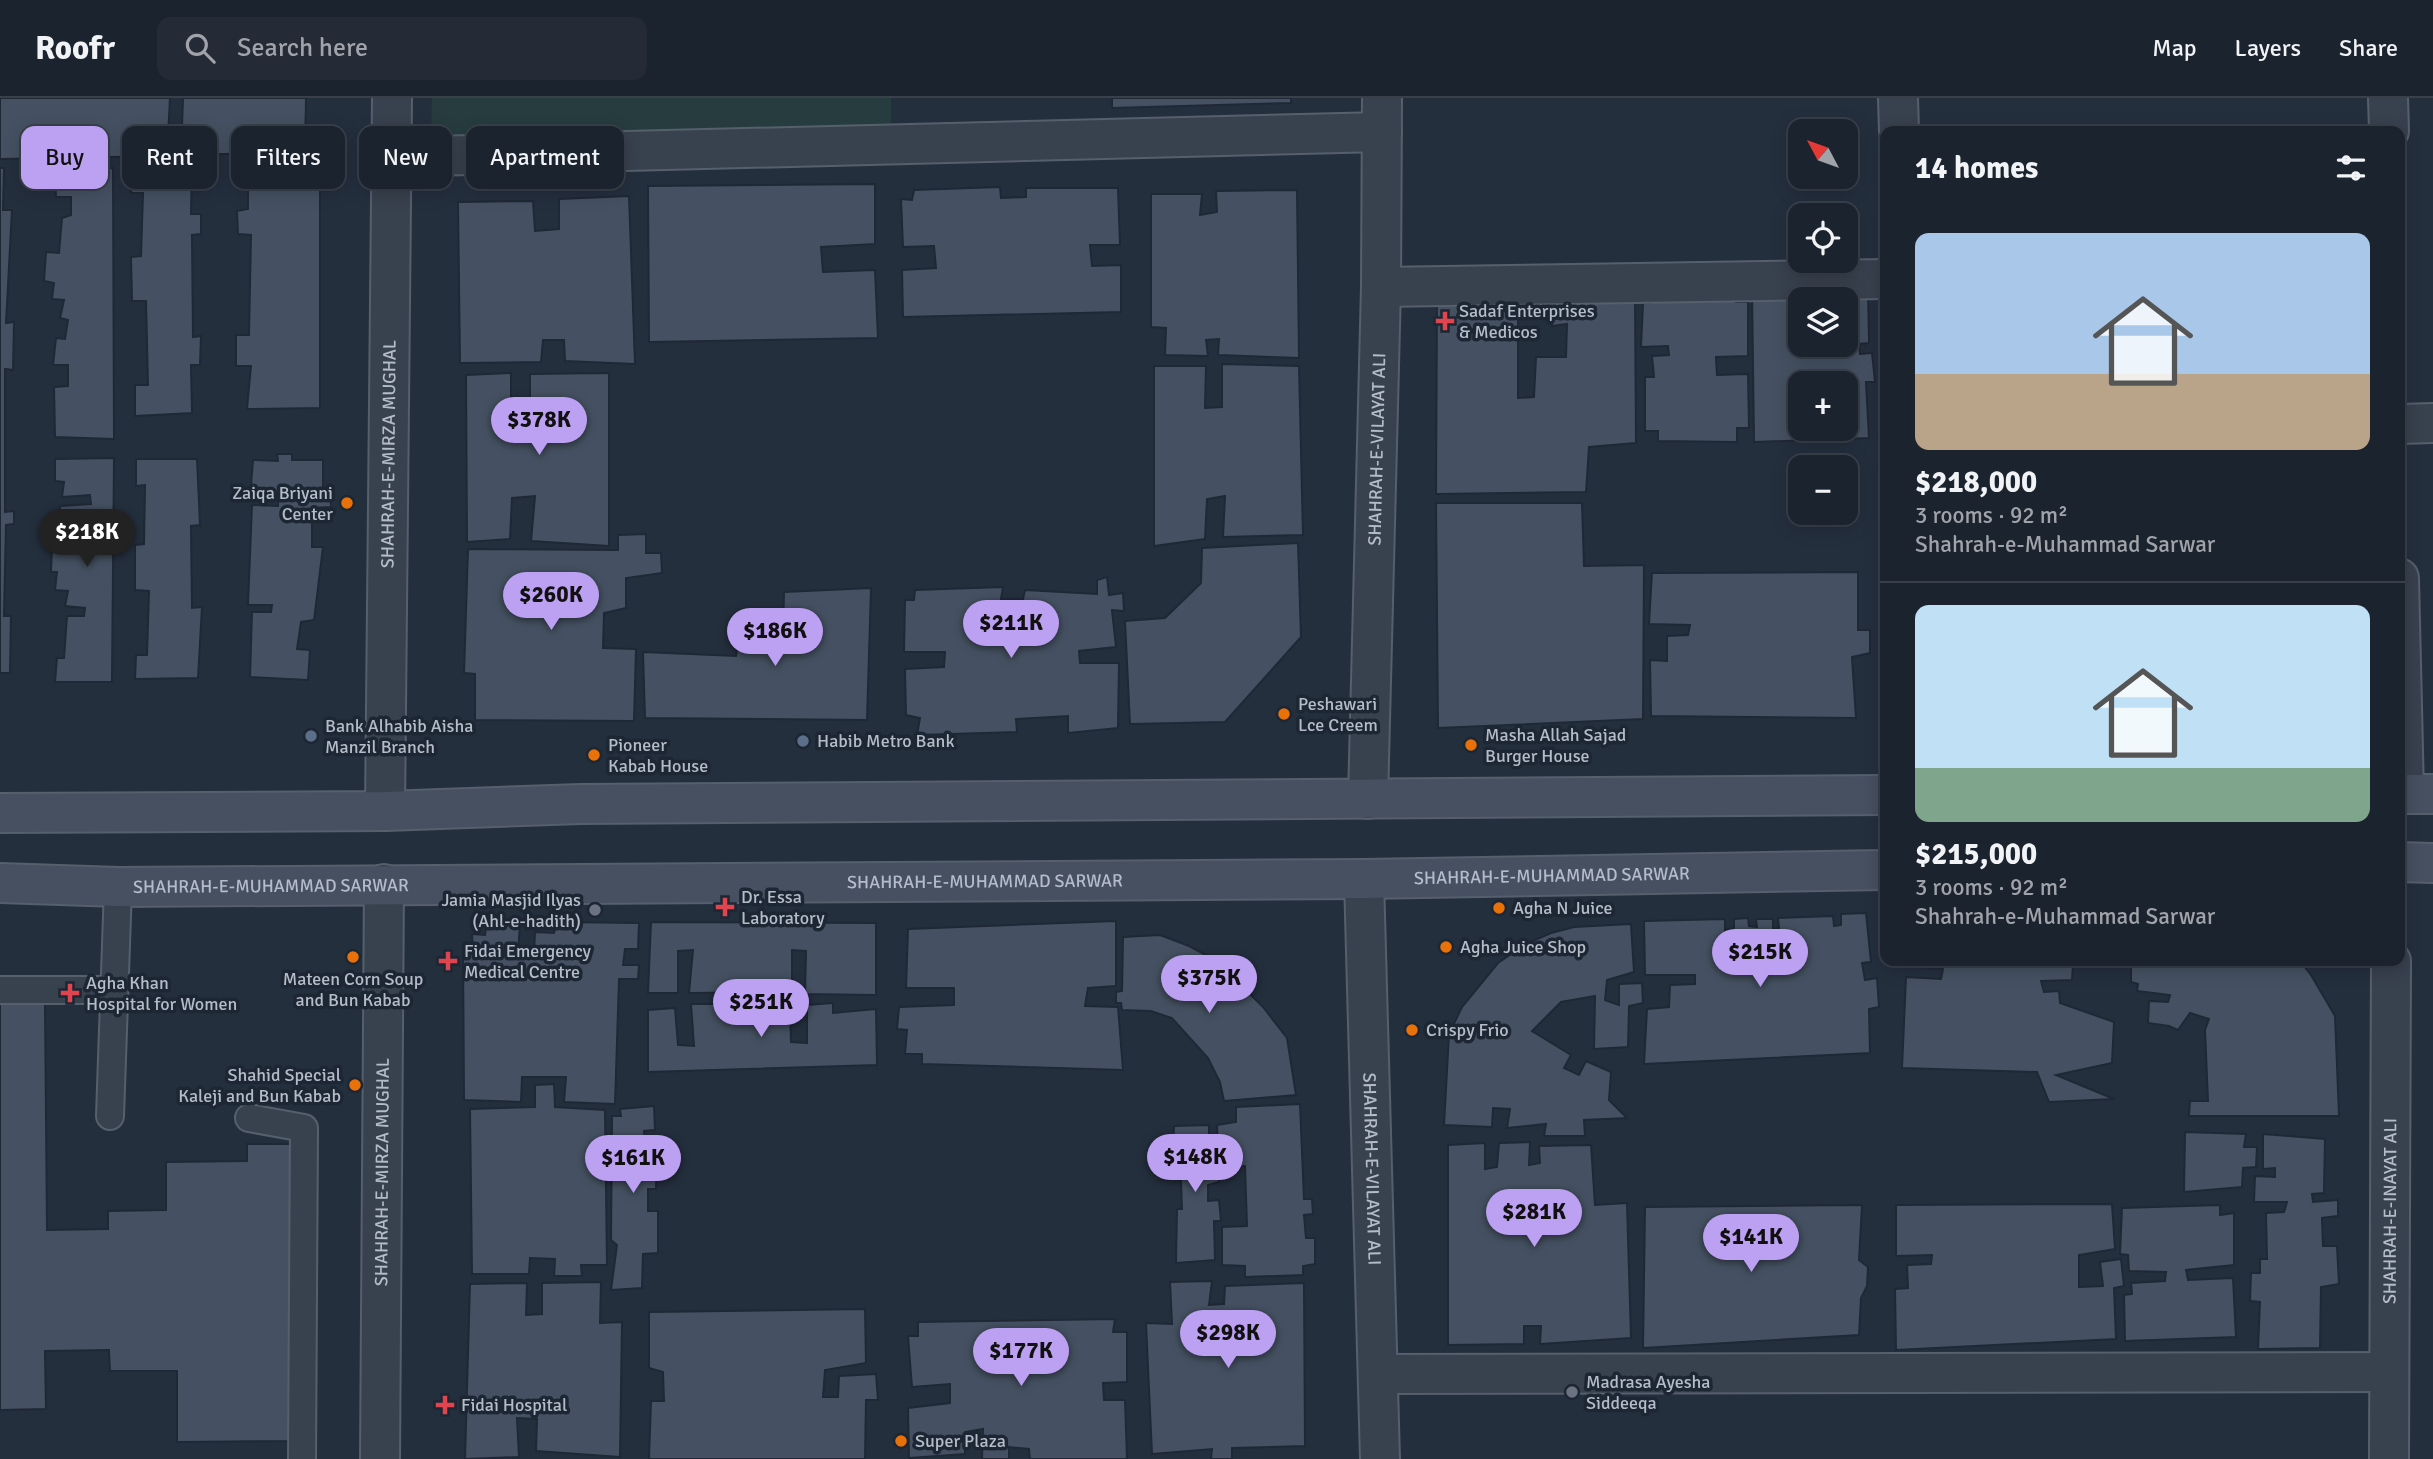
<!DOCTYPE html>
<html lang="en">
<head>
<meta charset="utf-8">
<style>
	:root { --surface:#1b232e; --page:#242b36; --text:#f1f3f6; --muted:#a0a4aa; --line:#39404a; --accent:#bca0f2 }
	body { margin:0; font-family:Signika,sans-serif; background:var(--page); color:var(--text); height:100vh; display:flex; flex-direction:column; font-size:26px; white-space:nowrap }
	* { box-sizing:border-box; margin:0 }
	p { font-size:23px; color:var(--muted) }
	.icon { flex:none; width:38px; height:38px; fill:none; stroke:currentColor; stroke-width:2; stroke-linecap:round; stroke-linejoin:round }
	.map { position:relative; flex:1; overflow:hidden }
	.side { position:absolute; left:1880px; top:28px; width:525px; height:840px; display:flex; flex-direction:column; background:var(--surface); border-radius:14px; box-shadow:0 4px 18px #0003,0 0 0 2px var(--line) }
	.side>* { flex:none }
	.guide { position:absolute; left:21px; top:28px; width:665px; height:63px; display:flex; gap:14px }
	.needle { width:46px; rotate:311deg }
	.controls { position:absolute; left:1788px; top:21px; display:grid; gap:14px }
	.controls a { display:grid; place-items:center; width:70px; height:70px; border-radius:14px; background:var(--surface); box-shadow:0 4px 18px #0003,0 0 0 2px var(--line); font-size:35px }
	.price { position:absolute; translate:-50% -60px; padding:0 16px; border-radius:24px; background:var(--accent); color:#111; font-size:23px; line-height:46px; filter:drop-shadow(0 2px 4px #0008) }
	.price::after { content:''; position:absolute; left:50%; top:42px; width:21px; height:16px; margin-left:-10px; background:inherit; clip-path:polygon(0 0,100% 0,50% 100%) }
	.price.active { background:#222; color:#fff }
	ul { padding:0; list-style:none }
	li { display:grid; align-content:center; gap:14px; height:371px; padding:0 35px }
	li+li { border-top:2px solid var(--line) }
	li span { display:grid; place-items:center; height:217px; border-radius:14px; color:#555 }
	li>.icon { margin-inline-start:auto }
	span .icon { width:126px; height:126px; fill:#fffc; stroke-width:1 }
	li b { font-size:30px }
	h2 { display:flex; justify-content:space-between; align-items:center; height:84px; padding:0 35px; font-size:30px }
	.tag { padding:0 24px; border-radius:14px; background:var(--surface); box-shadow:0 4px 18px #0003,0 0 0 2px var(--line); font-size:24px; line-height:63px }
	.tag.active { background:var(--accent); color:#111 }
	header { display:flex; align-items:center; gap:42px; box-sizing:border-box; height:98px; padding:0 35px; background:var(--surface); border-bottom:2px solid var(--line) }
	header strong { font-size:33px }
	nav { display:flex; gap:38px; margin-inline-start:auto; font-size:24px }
	.search { width:490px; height:63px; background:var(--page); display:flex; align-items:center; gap:18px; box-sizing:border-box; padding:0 24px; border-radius:14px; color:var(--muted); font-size:26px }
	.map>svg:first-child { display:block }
	.green { fill:#263c3f }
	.building { fill:#455162; stroke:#1f2835; stroke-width:2; fill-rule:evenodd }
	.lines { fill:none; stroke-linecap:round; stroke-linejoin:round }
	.service-casing { stroke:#565f6c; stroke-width:30 }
	.minor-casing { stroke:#565f6c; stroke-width:42 }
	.tertiary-casing { stroke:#565f6c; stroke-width:42 }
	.secondary-casing { stroke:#565f6c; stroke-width:42 }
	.service { stroke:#38414e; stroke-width:26 }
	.minor { stroke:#38414e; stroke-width:38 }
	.tertiary { stroke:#38414e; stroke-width:38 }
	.secondary { stroke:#465061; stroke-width:38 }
	.health-dot { fill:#e0444e; stroke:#1d2633; stroke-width:2.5 }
	.food-dot { fill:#e8710a; stroke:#1d2633; stroke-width:2.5 }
	.service-dot { fill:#5c6f8a; stroke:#1d2633; stroke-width:2.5 }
	.worship-dot { fill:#6b7280; stroke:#1d2633; stroke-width:2.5 }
	.labels { text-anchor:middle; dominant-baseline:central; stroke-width:7; stroke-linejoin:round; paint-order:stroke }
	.poi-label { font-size:18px; fill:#b4bcc9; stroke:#1d2633; text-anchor:start }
	.street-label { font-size:18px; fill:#b4bcc9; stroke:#1d2633 }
</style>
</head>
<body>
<header>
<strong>Roofr</strong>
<div class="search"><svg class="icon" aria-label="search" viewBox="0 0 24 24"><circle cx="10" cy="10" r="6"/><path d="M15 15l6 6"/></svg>Search here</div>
<nav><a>Map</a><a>Layers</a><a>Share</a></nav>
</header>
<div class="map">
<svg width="2433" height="1361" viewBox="0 0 2433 1361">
	<rect width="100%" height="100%" fill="#242f3e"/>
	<polygon class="green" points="432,0 891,0 891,26 431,39"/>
	<g class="building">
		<polygon points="0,0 170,0 167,58 0,61"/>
		<polygon points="183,0 306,0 305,54 181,57"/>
		<polygon points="1112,0 1291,0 1291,5 1112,10"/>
		<polygon points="320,67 320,310 247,311 251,268 236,268 236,237 249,237 251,137 238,136 237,113 248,111 248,72"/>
		<polygon points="192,69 191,116 201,116 201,136 192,137 193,239 201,238 200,267 191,267 192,315 135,318 135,287 148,287 146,203 132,203 131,159 141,158 143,95 131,95 133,70"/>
		<polygon points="0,70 4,70 3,112 12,112 6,225 14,224 13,272 5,271 5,414 14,413 14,426 6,427 4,518 11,518 10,575 0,575"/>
		<polygon points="113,70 114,341 55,339 54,289 68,288 68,267 53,267 56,240 65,241 68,222 60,220 64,202 52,201 54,185 44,183 46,154 59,155 62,120 71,117 71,99 56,99 55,74"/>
		<polygon points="875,86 875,146 821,149 823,174 875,172 878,240 649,244 648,88"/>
		<polygon points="1000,89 1001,100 1026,99 1026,90 1118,90 1120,147 1090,147 1092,168 1121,167 1121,214 903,219 902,172 936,170 934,148 903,149 901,101 912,102 914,92"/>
		<polygon points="1297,92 1299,260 1218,257 1219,241 1206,242 1208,258 1165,257 1166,230 1151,229 1151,96 1202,96 1200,117 1217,114 1216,93"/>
		<polygon points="629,98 635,266 565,263 564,242 543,242 541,264 460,265 458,104 533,103 535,133 559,131 559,101"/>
		<path d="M1752,193L1868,194L1869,245L1859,246L1860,256L1872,255L1875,284H1866L1869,340L1754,344ZM1801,201H1846V247H1801ZM1801,285H1846V331H1801Z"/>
		<polygon points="1553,194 1635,197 1636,345 1589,349 1586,394 1436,396 1437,195 1518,195 1518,300 1534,299 1536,259 1566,259 1567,226 1552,228"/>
		<polygon points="1736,195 1736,204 1748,204 1748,258 1716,259 1717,277 1748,276 1749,330 1737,330 1737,344 1658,343 1658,333 1645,333 1645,279 1654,279 1652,258 1669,257 1668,248 1641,249 1643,205 1651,205 1652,196"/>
		<polygon points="1222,266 1299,268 1303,437 1223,439 1225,398 1207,401 1205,441 1154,448 1154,268 1206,268 1205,310 1222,309"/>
		<polygon points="511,275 511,311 530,309 530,276 609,275 609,448 531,443 535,398 512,400 510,441 467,444 466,277"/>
		<polygon points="277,356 292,356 292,362 323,362 323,392 330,392 331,409 312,410 312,449 323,449 314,522 301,524 297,551 310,552 308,582 250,579 252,514 271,514 272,507 248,507 252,407 278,408 278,401 250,400 253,362 278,363"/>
		<polygon points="114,360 112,584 55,584 57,560 64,560 67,518 84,518 85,510 65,508 68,493 55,492 57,474 51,474 52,448 61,447 60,408 91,406 90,397 62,399 64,384 55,383 55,361"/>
		<polygon points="136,361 197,361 200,427 191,428 192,510 202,509 198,580 135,581 136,557 147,557 149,493 135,492 135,447 144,446 145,387 136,388"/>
		<polygon points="1436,405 1582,405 1584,468 1644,467 1643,621 1438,630"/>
		<polygon points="646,436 646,455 661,455 662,475 626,480 626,510 604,515 603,550 636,551 634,623 475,622 475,576 464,575 468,451 618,452 618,437"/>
		<polygon points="1298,445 1301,539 1225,624 1130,626 1125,523 1165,520 1201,485 1202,450"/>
		<polygon points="1858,474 1858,532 1870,532 1870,555 1852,559 1856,620 1651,618 1650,562 1667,563 1667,538 1688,537 1690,527 1649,526 1652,475"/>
		<polygon points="1107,479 1109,497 1123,495 1124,513 1112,512 1116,549 1079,553 1080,565 1119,565 1118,630 1068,635 1068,618 1016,621 1017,634 917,637 920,620 906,617 905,571 944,569 945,554 904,554 905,502 914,502 915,492 1003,489 1001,501 1023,501 1025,492 1097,496 1097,482"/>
		<polygon points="871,490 867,622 645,620 643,554 736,558 739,535 783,536 784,494"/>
		<polygon points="1866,815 1871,864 1862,865 1865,882 1877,880 1879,909 1869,911 1870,955 1644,966 1647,911 1669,909 1670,887 1695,886 1695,877 1645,877 1644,823 1725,821 1725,832 1734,831 1734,821 1748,820 1749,828 1757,829 1756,821 1773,821 1773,831 1779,830 1778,820 1833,818 1834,828 1841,827 1841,816"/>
		<polygon points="1116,823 1116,888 1088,890 1085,908 1118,909 1123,972 922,966 922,956 905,956 907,932 897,931 899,909 954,907 954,890 906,890 908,831"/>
		<polygon points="556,824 639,825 638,851 625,851 623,867 639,867 638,881 619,881 615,1006 564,1004 566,979 522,979 521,1004 464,1002 463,852 473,852 472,836 485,837 487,825 520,826 518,854 534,855 535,834 554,835"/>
		<polygon points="651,824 876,825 876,897 805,896 806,853 792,852 792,894 689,895 693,852 678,853 678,895 648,895"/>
		<polygon points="1631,826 1634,874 1607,882 1605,902 1619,907 1619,886 1642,885 1643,905 1629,908 1628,949 1594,951 1595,898 1561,904 1532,933 1571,957 1564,970 1579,977 1586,963 1611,974 1609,1002 1627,1020 1584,1022 1585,1038 1544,1038 1546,1026 1507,1030 1510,1011 1493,1010 1492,1029 1444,1027 1449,936 1462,909 1498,865 1526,846 1551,835 1574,829"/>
		<polygon points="1160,837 1189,848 1210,859 1233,879 1263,909 1287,940 1296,997 1224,1003 1220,984 1208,960 1172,920 1151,913 1122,912 1121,905 1116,905 1116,894 1122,893 1123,839"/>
		<polygon points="1904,863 2060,863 2060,867 2073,867 2072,882 2041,883 2044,894 2059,893 2060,905 2114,924 2112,965 2056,977 2114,1001 2049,1004 2037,974 1902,970 1906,879 1941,881 1943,871 1904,868"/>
		<polygon points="2131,863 2300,863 2311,877 2335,918 2339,1018 2189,1018 2190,1003 2208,1003 2205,932 2209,921 2190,915 2178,932 2169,928 2148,925 2149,903 2168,904 2170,897 2137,893 2138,886 2131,884"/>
		<polygon points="0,902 45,902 47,1132 108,1131 108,1113 166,1112 166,1064 247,1063 247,1046 292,1046 294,1343 177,1344 177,1273 110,1273 109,1252 45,1253 46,1311 0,1312"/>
		<polygon points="833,905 833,915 876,911 877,967 648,974 648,912 675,910 678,947 694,948 691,906 722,906 722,913 790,908 791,944 807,945 807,907"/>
		<polygon points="554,986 555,1009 605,1012 607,1167 581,1167 582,1178 554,1178 555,1161 530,1160 529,1176 472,1176 470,1011 535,1009 535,987"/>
		<polygon points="1300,1006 1304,1101 1312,1101 1313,1116 1304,1117 1306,1140 1315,1140 1315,1166 1303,1168 1303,1177 1245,1179 1245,1168 1222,1167 1222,1129 1247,1128 1245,1068 1223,1069 1224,1057 1218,1055 1217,1027 1236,1024 1236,1009"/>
		<polygon points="654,1008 655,1032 644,1033 645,1045 657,1043 656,1091 648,1091 648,1113 658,1113 658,1155 643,1156 642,1190 611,1192 617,1147 611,1142 612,1018 621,1018 620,1011"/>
		<polygon points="1209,1027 1209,1056 1218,1060 1219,1084 1208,1087 1208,1103 1219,1102 1221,1123 1214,1123 1215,1162 1176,1165 1177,1111 1182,1111 1181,1083 1171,1078 1174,1028"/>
		<polygon points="2185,1034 2246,1036 2244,1049 2257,1049 2256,1069 2243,1070 2242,1089 2184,1094"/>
		<polygon points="2263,1036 2325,1041 2324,1095 2312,1096 2313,1104 2338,1102 2338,1118 2322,1120 2323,1148 2337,1148 2339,1186 2321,1189 2320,1250 2258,1251 2260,1204 2250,1203 2251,1175 2260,1175 2260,1161 2267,1161 2266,1115 2284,1114 2287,1104 2254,1104 2255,1078 2275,1079 2275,1070 2263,1071"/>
		<polygon points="1530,1044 1529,1067 1540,1065 1539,1048 1591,1047 1595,1107 1627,1105 1631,1240 1540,1246 1541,1228 1524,1228 1524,1246 1448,1247 1448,1047 1485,1045 1485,1071 1497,1069 1499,1045"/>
		<polygon points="2112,1106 2115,1151 2079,1157 2079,1189 2103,1188 2100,1164 2121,1161 2124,1188 2114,1190 2116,1241 1896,1252 1895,1191 1908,1190 1907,1167 1931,1166 1932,1157 1896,1158 1896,1107"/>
		<polygon points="1862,1107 1859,1162 1868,1169 1867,1188 1861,1200 1859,1237 1643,1250 1645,1109"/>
		<polygon points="2220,1107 2220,1117 2234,1115 2234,1167 2186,1172 2188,1182 2233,1180 2236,1239 2125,1243 2124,1197 2132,1196 2131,1185 2165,1183 2166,1174 2129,1173 2128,1157 2120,1156 2122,1110"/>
		<polygon points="1212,1183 1209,1207 1224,1206 1225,1188 1304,1185 1305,1348 1232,1350 1232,1361 1211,1361 1212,1351 1152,1356 1146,1225 1172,1226 1170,1184"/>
		<polygon points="601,1184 600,1225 622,1224 620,1359 536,1353 537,1321 517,1320 519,1359 465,1361 470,1186 527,1185 526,1217 542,1216 542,1185"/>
		<polygon points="865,1211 866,1265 825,1272 823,1299 838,1299 839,1278 876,1276 878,1302 866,1302 865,1361 649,1361 651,1303 664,1303 663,1274 649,1270 649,1214"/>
		<polygon points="1115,1221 1113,1234 1127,1234 1127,1284 1103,1285 1104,1302 1125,1302 1127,1361 1030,1361 1029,1351 1009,1349 1009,1361 982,1361 983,1331 965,1334 965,1356 909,1360 908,1310 950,1305 950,1286 912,1289 908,1238 918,1238 918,1224"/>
	</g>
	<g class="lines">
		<defs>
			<g id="service">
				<polyline points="0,892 114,892"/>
				<polyline points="110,1018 118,789"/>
				<polyline points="249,1020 304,1030 302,1361"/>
			</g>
			<g id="minor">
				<polyline points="1898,0 1899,33"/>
				<polyline points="2388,0 2389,33"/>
				<polyline points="391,59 1382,34"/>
				<polyline points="1381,189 1885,181"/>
				<polyline points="2399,326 2433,325"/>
				<polyline points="2399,480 2404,696"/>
				<path id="s1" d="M385,713L392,0"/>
				<polyline points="1378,1276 2389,1274"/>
				<path id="s2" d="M380,1361L384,786"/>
				<path id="s3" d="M2389,1361L2391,863"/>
			</g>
			<g id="tertiary">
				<path id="s4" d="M1368,701L1381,189L1382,0"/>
				<path id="s5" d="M1364,781L1380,1361"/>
			</g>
			<g id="secondary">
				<polyline points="2399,696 2433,696"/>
				<polyline points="0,715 385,713 581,706 1885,697"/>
				<polyline points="2399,764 2433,765"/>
				<path id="s6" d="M0,785L118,789L1364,781L1885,772"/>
			</g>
		</defs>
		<use href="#service" class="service-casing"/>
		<use href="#minor" class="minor-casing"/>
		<use href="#tertiary" class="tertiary-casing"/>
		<use href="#secondary" class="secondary-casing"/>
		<use href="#service" class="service"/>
		<use href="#minor" class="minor"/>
		<use href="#tertiary" class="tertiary"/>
		<use href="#secondary" class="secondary"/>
	</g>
	<g class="health-dot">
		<path d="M1441.5 212.5h7v7h7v7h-7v7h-7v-7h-7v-7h7z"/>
		<path d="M721.5 798.5h7v7h7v7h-7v7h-7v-7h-7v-7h7z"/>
		<path d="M444.5 852.5h7v7h7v7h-7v7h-7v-7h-7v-7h7z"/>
		<path d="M66.5 884.5h7v7h7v7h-7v7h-7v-7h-7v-7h7z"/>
		<path d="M441.5 1296.5h7v7h7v7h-7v7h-7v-7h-7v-7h7z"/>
	</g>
	<g class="food-dot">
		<circle cx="347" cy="405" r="7"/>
		<circle cx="1284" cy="616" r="7"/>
		<circle cx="1471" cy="647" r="7"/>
		<circle cx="594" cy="657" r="7"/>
		<circle cx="1499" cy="810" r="7"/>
		<circle cx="1446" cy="849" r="7"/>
		<circle cx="353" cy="859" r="7"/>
		<circle cx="1412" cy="932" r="7"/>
		<circle cx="355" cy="987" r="7"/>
		<circle cx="901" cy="1343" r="7"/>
	</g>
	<g class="service-dot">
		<circle cx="311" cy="638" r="7"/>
		<circle cx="803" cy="643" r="7"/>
	</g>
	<g class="worship-dot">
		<circle cx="595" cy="812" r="7"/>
		<circle cx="1572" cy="1294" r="7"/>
	</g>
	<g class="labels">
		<g class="poi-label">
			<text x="1459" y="213">Sadaf Enterprises<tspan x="1459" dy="21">&amp; Medicos</tspan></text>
			<text x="333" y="395" text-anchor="end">Zaiqa Briyani<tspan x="333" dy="21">Center</tspan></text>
			<text x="1298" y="606">Peshawari<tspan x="1298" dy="21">Lce Creem</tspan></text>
			<text x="325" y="628">Bank Alhabib Aisha<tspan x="325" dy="21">Manzil Branch</tspan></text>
			<text x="1485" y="637">Masha Allah Sajad<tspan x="1485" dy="21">Burger House</tspan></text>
			<text x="817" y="643">Habib Metro Bank</text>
			<text x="608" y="647">Pioneer<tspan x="608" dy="21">Kabab House</tspan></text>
			<text x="741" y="799">Dr. Essa<tspan x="741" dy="21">Laboratory</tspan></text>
			<text x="581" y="802" text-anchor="end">Jamia Masjid Ilyas<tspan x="581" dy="21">(Ahl-e-hadith)</tspan></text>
			<text x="1513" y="810">Agha N Juice</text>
			<text x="1460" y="849">Agha Juice Shop</text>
			<text x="464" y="853">Fidai Emergency<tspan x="464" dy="21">Medical Centre</tspan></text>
			<text x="353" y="881" text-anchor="middle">Mateen Corn Soup<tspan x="353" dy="21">and Bun Kabab</tspan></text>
			<text x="86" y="885">Agha Khan<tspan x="86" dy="21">Hospital for Women</tspan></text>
			<text x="1426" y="932">Crispy Frio</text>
			<text x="341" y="977" text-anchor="end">Shahid Special<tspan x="341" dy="21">Kaleji and Bun Kabab</tspan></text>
			<text x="1586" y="1284">Madrasa Ayesha<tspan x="1586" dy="21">Siddeeqa</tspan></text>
			<text x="461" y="1307">Fidai Hospital</text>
			<text x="915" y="1343">Super Plaza</text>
		</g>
		<g class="street-label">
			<text stroke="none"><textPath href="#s4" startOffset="350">SHAHRAH-E-VILAYAT ALI</textPath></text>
			<text stroke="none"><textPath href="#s1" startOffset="357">SHAHRAH-E-MIRZA MUGHAL</textPath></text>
			<text stroke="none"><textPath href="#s6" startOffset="1552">SHAHRAH-E-MUHAMMAD SARWAR</textPath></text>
			<text stroke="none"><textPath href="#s6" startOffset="985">SHAHRAH-E-MUHAMMAD SARWAR</textPath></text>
			<text stroke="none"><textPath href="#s6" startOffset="271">SHAHRAH-E-MUHAMMAD SARWAR</textPath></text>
			<text stroke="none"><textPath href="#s5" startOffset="290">SHAHRAH-E-VILAYAT ALI</textPath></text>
			<text stroke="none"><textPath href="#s2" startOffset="287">SHAHRAH-E-MIRZA MUGHAL</textPath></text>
			<text stroke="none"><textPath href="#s3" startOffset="248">SHAHRAH-E-INAYAT ALI</textPath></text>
		</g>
	</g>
</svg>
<div class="controls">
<a><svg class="needle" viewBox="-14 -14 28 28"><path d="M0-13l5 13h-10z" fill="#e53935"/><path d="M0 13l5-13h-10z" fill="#a0a4aa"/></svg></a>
<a><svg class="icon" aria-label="locate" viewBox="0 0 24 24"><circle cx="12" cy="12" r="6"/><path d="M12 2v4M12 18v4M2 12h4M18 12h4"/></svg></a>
<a><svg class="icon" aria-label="layers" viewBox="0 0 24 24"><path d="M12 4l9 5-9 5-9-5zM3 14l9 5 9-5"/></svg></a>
<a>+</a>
<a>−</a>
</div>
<b class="price" style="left:539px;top:359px">$378K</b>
<b class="price active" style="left:87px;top:471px">$218K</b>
<b class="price" style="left:551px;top:534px">$260K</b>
<b class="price" style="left:1011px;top:562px">$211K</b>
<b class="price" style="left:775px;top:570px">$186K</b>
<b class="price" style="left:1760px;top:891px">$215K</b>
<b class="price" style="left:1209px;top:917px">$375K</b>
<b class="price" style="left:761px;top:941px">$251K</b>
<b class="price" style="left:1195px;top:1096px">$148K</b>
<b class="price" style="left:633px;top:1097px">$161K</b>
<b class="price" style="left:1534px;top:1151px">$281K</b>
<b class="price" style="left:1751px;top:1176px">$141K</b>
<b class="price" style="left:1228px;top:1272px">$298K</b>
<b class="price" style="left:1021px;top:1290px">$177K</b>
<div class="guide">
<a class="tag active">Buy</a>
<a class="tag">Rent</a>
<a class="tag">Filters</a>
<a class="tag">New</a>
<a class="tag">Apartment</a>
</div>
<section class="side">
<h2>14 homes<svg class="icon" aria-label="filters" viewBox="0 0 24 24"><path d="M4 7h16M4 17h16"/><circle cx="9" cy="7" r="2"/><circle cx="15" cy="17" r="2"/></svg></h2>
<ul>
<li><span style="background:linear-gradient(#a9c7e8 65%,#b9a48a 0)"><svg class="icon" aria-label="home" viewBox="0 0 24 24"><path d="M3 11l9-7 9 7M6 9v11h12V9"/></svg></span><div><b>$218,000</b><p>3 rooms · 92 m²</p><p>Shahrah-e-Muhammad Sarwar</p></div></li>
<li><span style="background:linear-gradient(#bfe0f5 75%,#7fa58c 0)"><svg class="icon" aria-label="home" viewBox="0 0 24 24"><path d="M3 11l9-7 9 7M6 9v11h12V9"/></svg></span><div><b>$215,000</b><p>3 rooms · 92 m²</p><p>Shahrah-e-Muhammad Sarwar</p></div></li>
</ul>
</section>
</div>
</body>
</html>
